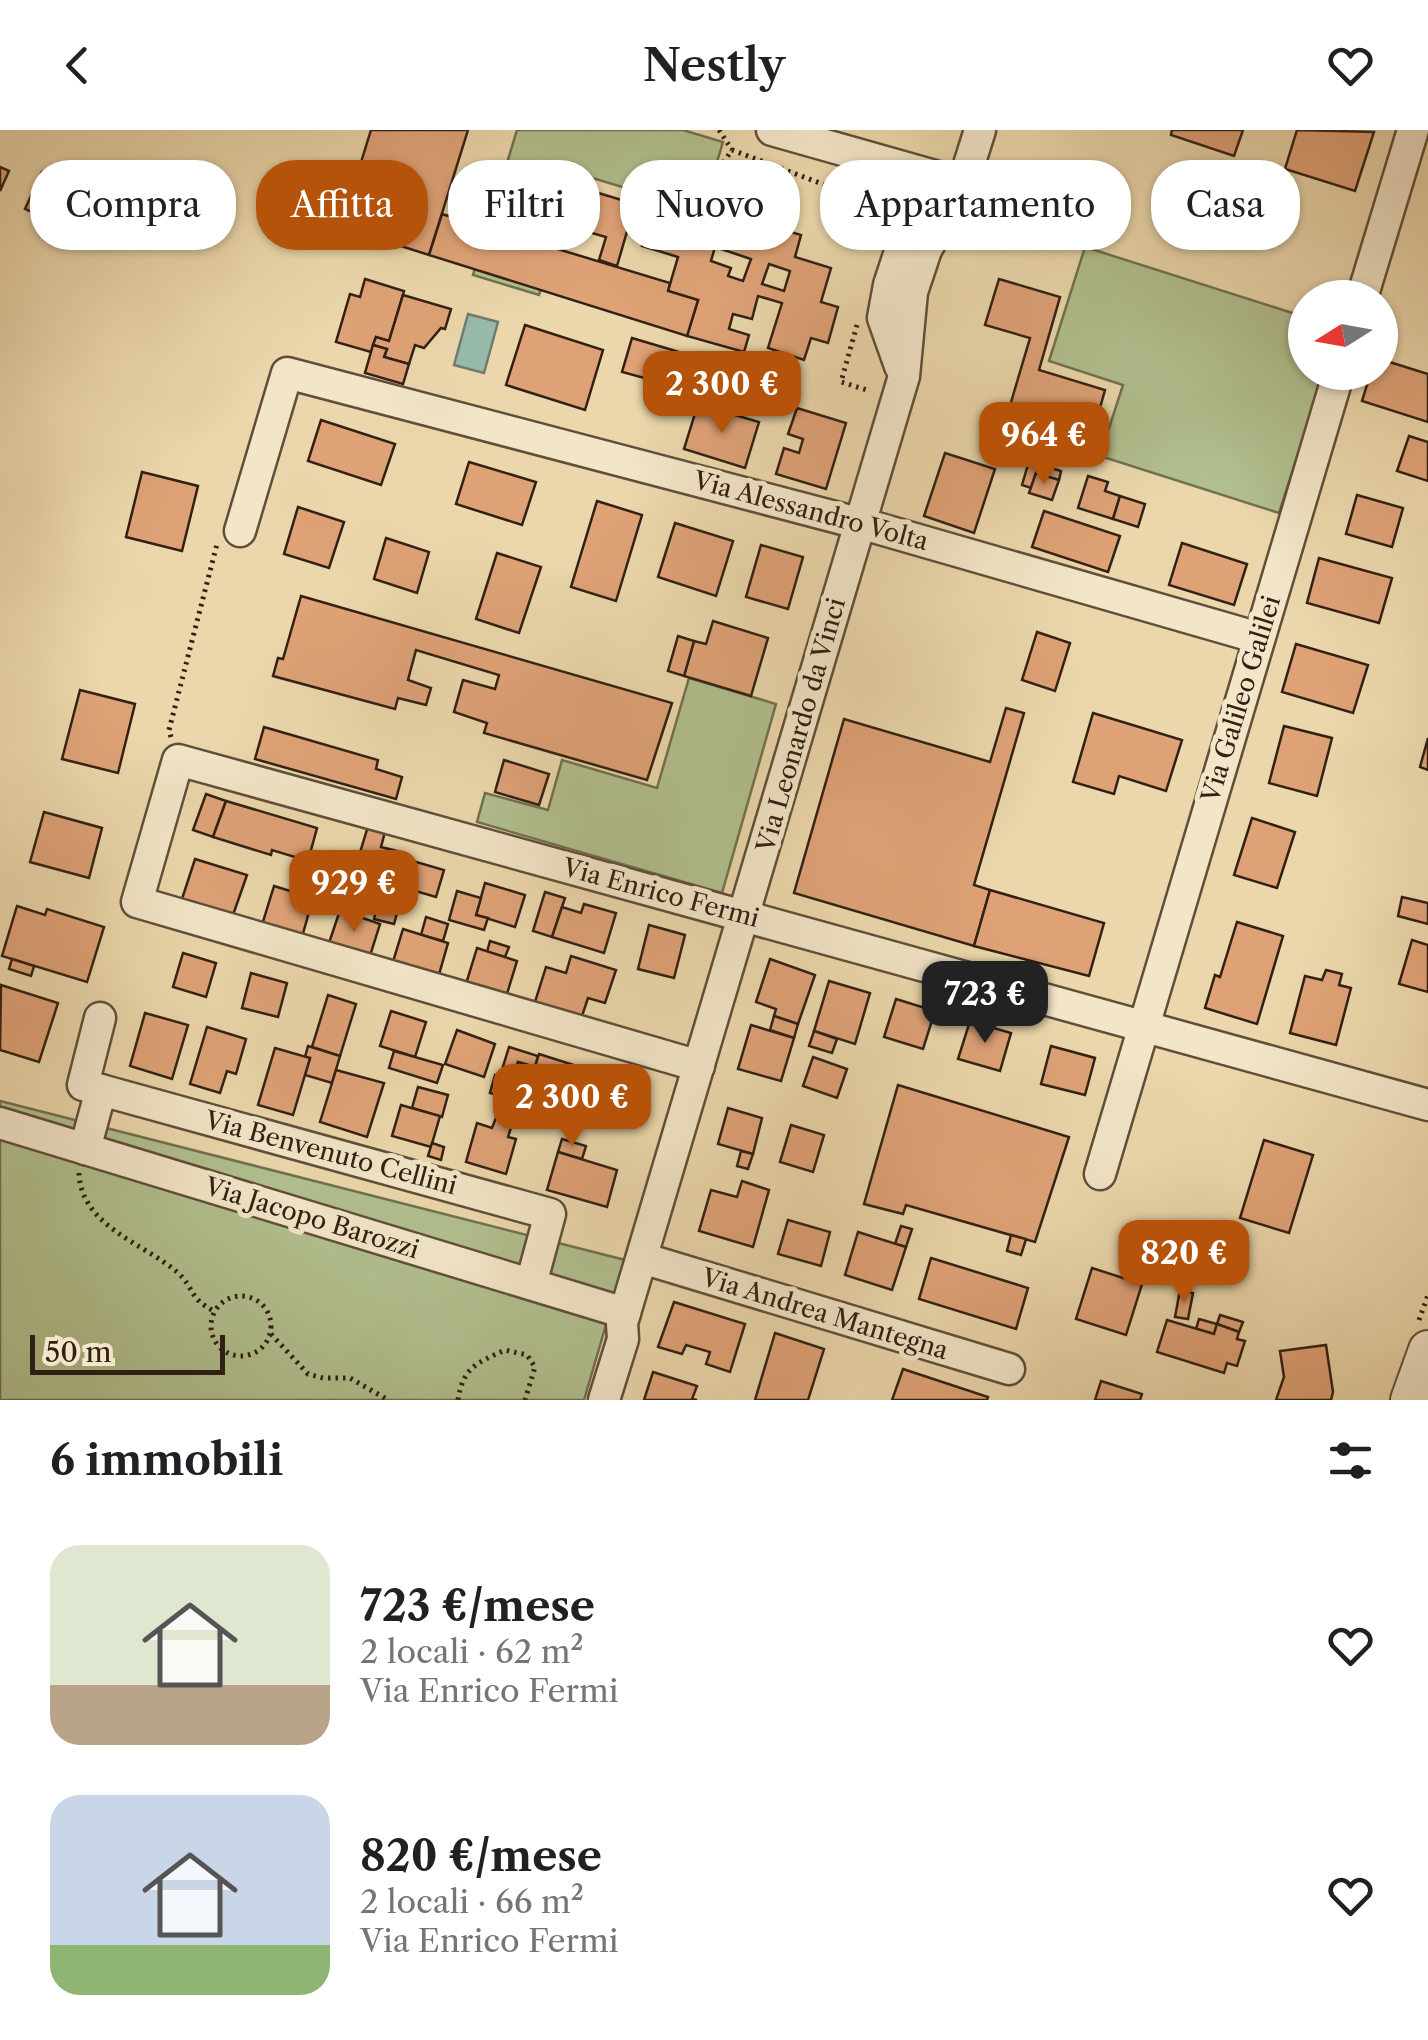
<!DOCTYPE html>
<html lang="it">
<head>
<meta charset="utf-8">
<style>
	:root { --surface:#fff; --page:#f2f2f2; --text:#202124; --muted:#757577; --accent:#b45309 }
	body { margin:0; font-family:"Libre Caslon Text",serif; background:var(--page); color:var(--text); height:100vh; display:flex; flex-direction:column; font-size:38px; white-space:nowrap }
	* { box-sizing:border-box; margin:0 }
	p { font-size:32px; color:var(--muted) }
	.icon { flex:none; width:55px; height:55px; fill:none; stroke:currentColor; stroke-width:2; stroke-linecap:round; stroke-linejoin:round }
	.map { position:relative; height:1270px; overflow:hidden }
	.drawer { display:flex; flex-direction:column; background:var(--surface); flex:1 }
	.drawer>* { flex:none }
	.guide { position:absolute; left:30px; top:30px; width:1370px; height:90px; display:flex; gap:20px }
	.needle { width:65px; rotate:259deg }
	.tools { position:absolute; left:1288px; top:150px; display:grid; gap:20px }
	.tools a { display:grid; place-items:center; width:110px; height:110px; border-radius:50%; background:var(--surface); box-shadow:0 2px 8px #0004; font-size:50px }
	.scale { position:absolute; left:30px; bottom:25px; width:195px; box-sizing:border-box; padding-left:10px; border:5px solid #312014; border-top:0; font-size:28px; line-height:35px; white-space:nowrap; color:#312014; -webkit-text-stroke:8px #f2e5c8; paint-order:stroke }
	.price { position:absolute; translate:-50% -85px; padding:0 22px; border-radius:20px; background:var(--accent); color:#fff; font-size:32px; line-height:65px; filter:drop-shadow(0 2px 5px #0008) }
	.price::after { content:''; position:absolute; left:50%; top:60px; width:30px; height:22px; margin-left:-15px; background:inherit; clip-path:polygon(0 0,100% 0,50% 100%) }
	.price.active { background:#222; color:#fff }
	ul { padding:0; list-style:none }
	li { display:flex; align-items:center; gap:30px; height:250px; padding:0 50px }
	li span { display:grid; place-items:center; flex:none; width:280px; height:200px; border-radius:30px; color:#555 }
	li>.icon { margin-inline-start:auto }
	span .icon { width:120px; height:120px; fill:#fffc; stroke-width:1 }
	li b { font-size:42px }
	h2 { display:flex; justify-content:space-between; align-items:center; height:120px; padding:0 50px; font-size:42px }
	.chip { padding:0 35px; border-radius:40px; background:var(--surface); box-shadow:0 2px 8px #0004; font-size:35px; line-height:90px }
	.chip.active { background:var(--accent); color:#fff }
	header { display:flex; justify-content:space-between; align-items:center; height:130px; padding:0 50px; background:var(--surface); font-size:45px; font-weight:600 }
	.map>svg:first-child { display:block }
	.green { fill:#b1bf8e; stroke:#717051; stroke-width:2.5 }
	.water { fill:#98baaa; stroke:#6f7c6e; stroke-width:2.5 }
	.building { fill:#dfa277; stroke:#312014; stroke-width:2.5; fill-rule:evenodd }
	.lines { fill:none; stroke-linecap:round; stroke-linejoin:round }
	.minor-casing { stroke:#604e3a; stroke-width:35 }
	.tertiary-casing { stroke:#604e3a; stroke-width:42 }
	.path { stroke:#312014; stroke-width:5; stroke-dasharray:2.5 5; stroke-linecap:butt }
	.minor { stroke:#f2e5c8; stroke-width:30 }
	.tertiary { stroke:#f2e5c8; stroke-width:38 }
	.labels { text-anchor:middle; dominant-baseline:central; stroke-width:10; stroke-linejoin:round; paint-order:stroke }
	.street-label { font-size:25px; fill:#312014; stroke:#f2e5c8 }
</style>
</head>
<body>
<header><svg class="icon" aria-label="back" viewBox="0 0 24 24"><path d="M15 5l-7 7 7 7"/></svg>Nestly<svg class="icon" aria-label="heart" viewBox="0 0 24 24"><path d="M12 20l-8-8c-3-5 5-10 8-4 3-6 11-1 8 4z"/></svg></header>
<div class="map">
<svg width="1428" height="1270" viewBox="0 0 1428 1270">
	<rect width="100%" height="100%" fill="#ebd7ab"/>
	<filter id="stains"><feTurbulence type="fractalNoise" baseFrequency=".002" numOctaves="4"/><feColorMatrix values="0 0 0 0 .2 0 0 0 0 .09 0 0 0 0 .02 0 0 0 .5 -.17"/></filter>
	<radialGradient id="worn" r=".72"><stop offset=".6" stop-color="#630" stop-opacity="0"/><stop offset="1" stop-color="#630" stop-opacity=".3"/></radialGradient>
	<g class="green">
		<polygon points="517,0 683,0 723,12 702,81 576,43 539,165 473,145"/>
		<polygon points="1085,117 1305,187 1305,242 1324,243 1279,383 1100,326 1123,255 1049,231"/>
		<polygon points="689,548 776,574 722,763 477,692 485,663 548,680 562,630 657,658"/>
		<polygon points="0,971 625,1130 584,1270 0,1270"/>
	</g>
	<polygon class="water" points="468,184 498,192 484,243 454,235"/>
	<g class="building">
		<polygon points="371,0 468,0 429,125 341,97"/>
		<polygon points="1172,0 1243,0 1234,26 1171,5"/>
		<polygon points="1297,0 1374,2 1355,61 1285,39"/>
		<polygon points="0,37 9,41 0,61"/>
		<polygon points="80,39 114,56 83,116 50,99"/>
		<polygon points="656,39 682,50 677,63 651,53"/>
		<polygon points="42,42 64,52 47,89 25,79"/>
		<polygon points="582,58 635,74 617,136 599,130 606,107 571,97"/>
		<path d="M750,69L784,80L778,98L801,105L795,127L831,138L821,172L838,177L828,213L811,208L804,230L768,218L782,173L758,166L752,189L733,184L729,199L749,205L744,222L687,206L698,170L668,161L678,127L642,116L654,76L740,99ZM715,117L751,129L743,151L728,146L731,138L711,131ZM769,134L790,141L784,161L762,154Z"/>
		<polygon points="442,84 670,153 668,161 698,170 687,206 429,125"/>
		<polygon points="365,149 404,161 389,211 376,207 371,222 336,212 350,164 360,167"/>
		<polygon points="999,149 1060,167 1039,240 1105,260 1092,306 1027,288 1023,302 1004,296 1030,208 985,195"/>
		<polygon points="403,165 451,179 445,199 441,198 424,218 415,215 409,234 384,227 387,219 373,215 376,207 389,211"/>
		<polygon points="525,195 603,220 585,280 506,255"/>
		<polygon points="632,208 723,235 714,267 622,242"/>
		<polygon points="373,215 387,219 384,227 409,234 403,254 365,243"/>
		<polygon points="1380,229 1428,244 1428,292 1362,271 1371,242 1380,242"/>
		<polygon points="698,274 759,292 745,338 684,319"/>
		<polygon points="797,278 846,293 826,359 776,344 784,318 799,323 803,309 788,304"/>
		<polygon points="321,290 395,314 381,355 308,331"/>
		<polygon points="1409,306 1428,312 1428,351 1397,341"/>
		<polygon points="945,323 995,339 974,403 924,386"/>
		<polygon points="1029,331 1061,341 1059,350 1036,343 1031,358 1022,355"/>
		<polygon points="469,332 536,352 522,395 456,374"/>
		<polygon points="142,342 198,356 182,421 126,407"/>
		<polygon points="1036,343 1059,350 1052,370 1029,363"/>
		<polygon points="1088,346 1108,352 1105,361 1120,366 1113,389 1078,378"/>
		<polygon points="1357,365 1403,378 1392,417 1346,404"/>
		<polygon points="1120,366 1145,374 1138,397 1113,389"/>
		<polygon points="597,371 642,385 616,471 571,457"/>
		<polygon points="298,377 344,392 329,438 284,424"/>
		<polygon points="1044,381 1120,406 1108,442 1032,417"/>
		<polygon points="675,393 733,411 716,466 658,447"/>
		<polygon points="386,408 429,422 417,463 374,449"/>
		<polygon points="1182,413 1247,434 1234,475 1169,455"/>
		<polygon points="761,415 803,427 788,479 746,467"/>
		<polygon points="497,423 541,437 519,503 476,489"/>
		<polygon points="1319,428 1392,448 1379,493 1307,473"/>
		<polygon points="301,466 672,573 647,650 484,603 487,593 454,582 463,550 495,559 499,545 416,520 408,550 431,558 426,575 398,568 395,579 273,546 278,528 283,529"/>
		<polygon points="713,491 768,508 751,566 684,546 694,511 706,514"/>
		<polygon points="1037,502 1070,513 1055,561 1022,550"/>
		<polygon points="678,506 694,511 684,546 668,541"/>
		<polygon points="1296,514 1368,535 1353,583 1282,562"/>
		<polygon points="80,560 135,574 118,643 62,629"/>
		<polygon points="1006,578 1024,583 974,755 990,760 974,816 794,763 844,589 990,632"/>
		<polygon points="1093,583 1182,610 1166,661 1119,646 1114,664 1073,652"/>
		<polygon points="1284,596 1332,608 1317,666 1269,653"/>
		<polygon points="264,597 378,630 376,639 402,647 396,669 255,629"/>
		<polygon points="1428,608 1428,640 1420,637"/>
		<polygon points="504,630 549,644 539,675 495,662"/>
		<polygon points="206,664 226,671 213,707 193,700"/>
		<polygon points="226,671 317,698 308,731 272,720 271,725 213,707"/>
		<polygon points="44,682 102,698 89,748 30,732"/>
		<polygon points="1252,688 1295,702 1277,758 1234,745"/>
		<polygon points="369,693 386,698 381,717 401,722 390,760 352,749"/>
		<polygon points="399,727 444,740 436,767 391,754"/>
		<polygon points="195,729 247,745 232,788 181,772"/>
		<polygon points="320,730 337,735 331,754 315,749"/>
		<polygon points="485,753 525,765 515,797 476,785"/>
		<polygon points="274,756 313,768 302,807 262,795"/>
		<polygon points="990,760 1104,793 1089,846 974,816"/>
		<polygon points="457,761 481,768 476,785 488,788 484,800 449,790"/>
		<polygon points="545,762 565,768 552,807 533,801"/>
		<polygon points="379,766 400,772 394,794 374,789"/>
		<polygon points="1402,767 1428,773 1428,794 1398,786"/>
		<polygon points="584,774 616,783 604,823 552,807 562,777 581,783"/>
		<polygon points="17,776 45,785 47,779 104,797 87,852 2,826"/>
		<polygon points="340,780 380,794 369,829 328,816"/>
		<polygon points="426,787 448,794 443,811 421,805"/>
		<polygon points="1237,792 1283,806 1257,894 1205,878 1215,845 1220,847"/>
		<polygon points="649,795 685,805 674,848 638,839"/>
		<polygon points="403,799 448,813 438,848 392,835"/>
		<polygon points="1412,810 1428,815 1428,862 1399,854"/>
		<polygon points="490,811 509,817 505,827 487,822"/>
		<polygon points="477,818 517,831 506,867 466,854"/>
		<polygon points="183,823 216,833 206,867 173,857"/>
		<polygon points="571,826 616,840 605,873 588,868 582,886 535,872 546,837 566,843"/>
		<polygon points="12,829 34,836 31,846 9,839"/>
		<polygon points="770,829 815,845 798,894 774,886 776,879 756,872"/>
		<polygon points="1326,840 1342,844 1339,855 1351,858 1336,915 1290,903 1305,846 1322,850"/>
		<polygon points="251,843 287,853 278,887 242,878"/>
		<polygon points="829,851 870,863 855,914 814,901"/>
		<polygon points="1,855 58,873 39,932 0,920"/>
		<polygon points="328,865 356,874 340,926 312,917"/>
		<polygon points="896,869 935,881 923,919 884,907"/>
		<polygon points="391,881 426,892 415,927 380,916"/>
		<polygon points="145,883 188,895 172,949 130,936"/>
		<polygon points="774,886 798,894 794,908 770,900"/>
		<polygon points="970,891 1011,903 1000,941 958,929"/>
		<polygon points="751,895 794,908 781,951 738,939"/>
		<polygon points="207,897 246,909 236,944 227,941 220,963 190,954"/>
		<polygon points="457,900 495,914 484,947 445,934"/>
		<polygon points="814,901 837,909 832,923 809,916"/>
		<polygon points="308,916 340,926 332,953 305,945 310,928 305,927"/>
		<polygon points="1051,916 1095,928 1085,965 1041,954"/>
		<polygon points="509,917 538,926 535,937 518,932 504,967 490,963 495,945 500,946"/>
		<polygon points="275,918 310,928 293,985 258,975"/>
		<polygon points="394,921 443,935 437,953 389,938"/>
		<polygon points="539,924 577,936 567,971 535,961 528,982 517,979 508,1007 516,1009 506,1044 466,1032 477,993 492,998 518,932 535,937"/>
		<polygon points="813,927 847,939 837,968 803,956"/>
		<polygon points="336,940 384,953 367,1007 320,992"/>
		<polygon points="602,942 645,956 633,995 590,981"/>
		<polygon points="584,949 599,954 591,976 576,972"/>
		<polygon points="898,955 1069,1007 1035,1112 906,1075 903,1084 864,1074"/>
		<polygon points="418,957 448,965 442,987 412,978"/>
		<polygon points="401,975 440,986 431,1017 392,1006"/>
		<polygon points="728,978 762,988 753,1024 718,1014"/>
		<polygon points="791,995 824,1005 813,1042 780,1032"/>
		<polygon points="562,1009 586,1016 582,1029 558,1022"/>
		<polygon points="1264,1010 1313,1025 1289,1103 1240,1088"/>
		<polygon points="432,1013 444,1017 441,1030 428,1026"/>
		<polygon points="741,1021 753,1024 748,1039 737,1036"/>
		<polygon points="558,1022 617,1040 607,1077 547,1060"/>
		<polygon points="742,1051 769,1060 753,1117 699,1101 711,1060 737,1067"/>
		<polygon points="788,1090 830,1102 821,1136 778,1124"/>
		<polygon points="901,1096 912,1099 906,1117 895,1114"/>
		<polygon points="858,1102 906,1117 892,1160 845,1145"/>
		<polygon points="1011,1105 1026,1109 1021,1125 1007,1121"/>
		<polygon points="931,1128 1028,1158 1016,1199 919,1169"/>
		<polygon points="1092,1138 1142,1154 1126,1205 1076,1189"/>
		<polygon points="1180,1160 1193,1163 1188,1189 1175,1187"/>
		<polygon points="674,1172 745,1194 730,1242 706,1234 710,1222 686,1215 682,1224 658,1217"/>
		<polygon points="1220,1185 1243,1192 1239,1202 1217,1194"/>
		<polygon points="1199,1189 1217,1194 1214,1204 1196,1199"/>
		<polygon points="1167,1190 1214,1204 1217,1194 1239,1202 1237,1209 1245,1211 1237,1236 1227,1233 1224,1243 1157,1222"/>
		<polygon points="775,1203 824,1219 808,1270 755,1270"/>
		<polygon points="1326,1215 1333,1262 1331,1270 1276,1270 1284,1247 1280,1221"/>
		<polygon points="903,1239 988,1267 987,1270 892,1270"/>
		<polygon points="653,1242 697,1256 692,1269 697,1270 644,1270"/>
		<polygon points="1101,1251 1142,1264 1140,1270 1095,1270"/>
	</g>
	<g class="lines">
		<defs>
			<g id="minor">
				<polyline points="772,0 963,54"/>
				<polyline points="1362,168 1413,0"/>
				<polyline points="900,236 883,188 889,155 907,100 939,64 955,57"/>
				<polyline points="240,401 287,243 877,398 1259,508"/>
				<polyline points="100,888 83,955 101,960"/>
				<polyline points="699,936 137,772 178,630 1428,975"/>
				<polyline points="0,993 625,1183"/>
				<polyline points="85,1019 101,960 550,1084 531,1154"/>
				<polyline points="1100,1044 1339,242"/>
				<polyline points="642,1128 1009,1239"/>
				<polyline points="604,1270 623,1209 622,1193 904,246 912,162 926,120 963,54 980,0"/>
			</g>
			<polyline id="tertiary" points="1410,1270 1428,1220"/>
		</defs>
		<use href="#minor" class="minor-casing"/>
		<use href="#tertiary" class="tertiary-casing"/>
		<g class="path">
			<polyline points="719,0 732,20"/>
			<polyline points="706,90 723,33 732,20 889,79"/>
			<polyline points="857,195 841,252 870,261"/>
			<polyline points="171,607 169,600 217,414"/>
			<path d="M79,1043C81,1096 143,1113 177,1142C195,1158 188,1168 214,1181"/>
			<circle cx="241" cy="1196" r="30"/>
			<polyline points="1419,1190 1428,1165"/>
			<polyline points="271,1204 308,1244 323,1248 350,1248 388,1270"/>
			<path d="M458,1270C463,1237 477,1233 505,1220L527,1225L535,1237L525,1270"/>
		</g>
		<use href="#minor" class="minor"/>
		<use href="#tertiary" class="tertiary"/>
	</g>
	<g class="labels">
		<g class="street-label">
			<text transform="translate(811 381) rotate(15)">Via Alessandro Volta</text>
			<text transform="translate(1241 569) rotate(-73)">Via Galileo Galilei</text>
			<text transform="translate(801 595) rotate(-74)">Via Leonardo da Vinci</text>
			<text transform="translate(661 763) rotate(15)">Via Enrico Fermi</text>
			<text transform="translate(331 1023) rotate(15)">Via Benvenuto Cellini</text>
			<text transform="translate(312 1088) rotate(17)">Via Jacopo Barozzi</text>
			<text transform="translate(825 1184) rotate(17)">Via Andrea Mantegna</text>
		</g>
	</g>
	<rect width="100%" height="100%" filter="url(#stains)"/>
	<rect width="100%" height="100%" fill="url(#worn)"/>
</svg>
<div class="tools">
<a><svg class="needle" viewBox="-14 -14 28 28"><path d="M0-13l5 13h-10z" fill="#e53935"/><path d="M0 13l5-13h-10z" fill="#757577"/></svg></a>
</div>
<div class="scale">50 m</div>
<b class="price" style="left:722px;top:306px">2 300 €</b>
<b class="price" style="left:1044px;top:357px">964 €</b>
<b class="price" style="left:354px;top:805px">929 €</b>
<b class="price active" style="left:985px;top:916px">723 €</b>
<b class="price" style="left:572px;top:1019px">2 300 €</b>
<b class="price" style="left:1184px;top:1175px">820 €</b>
<div class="guide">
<a class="chip">Compra</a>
<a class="chip active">Affitta</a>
<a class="chip">Filtri</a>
<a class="chip">Nuovo</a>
<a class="chip">Appartamento</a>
<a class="chip">Casa</a>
</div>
</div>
<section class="drawer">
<h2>6 immobili<svg class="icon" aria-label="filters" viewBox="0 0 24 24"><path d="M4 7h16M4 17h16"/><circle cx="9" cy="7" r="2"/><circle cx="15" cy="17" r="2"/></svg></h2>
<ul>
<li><span style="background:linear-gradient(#dfe7d0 70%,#b9a48a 0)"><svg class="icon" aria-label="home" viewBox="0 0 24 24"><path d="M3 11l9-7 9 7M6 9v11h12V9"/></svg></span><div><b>723 €/mese</b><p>2 locali · 62 m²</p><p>Via Enrico Fermi</p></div><svg class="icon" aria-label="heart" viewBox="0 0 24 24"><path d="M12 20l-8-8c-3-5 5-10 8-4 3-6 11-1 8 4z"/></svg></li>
<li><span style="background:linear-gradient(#c9d6e8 75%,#8fb573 0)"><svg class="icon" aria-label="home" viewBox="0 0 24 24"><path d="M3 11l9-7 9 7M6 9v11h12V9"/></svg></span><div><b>820 €/mese</b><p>2 locali · 66 m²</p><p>Via Enrico Fermi</p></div><svg class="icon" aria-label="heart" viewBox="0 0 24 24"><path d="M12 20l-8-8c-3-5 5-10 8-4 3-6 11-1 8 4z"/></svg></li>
</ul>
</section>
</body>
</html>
